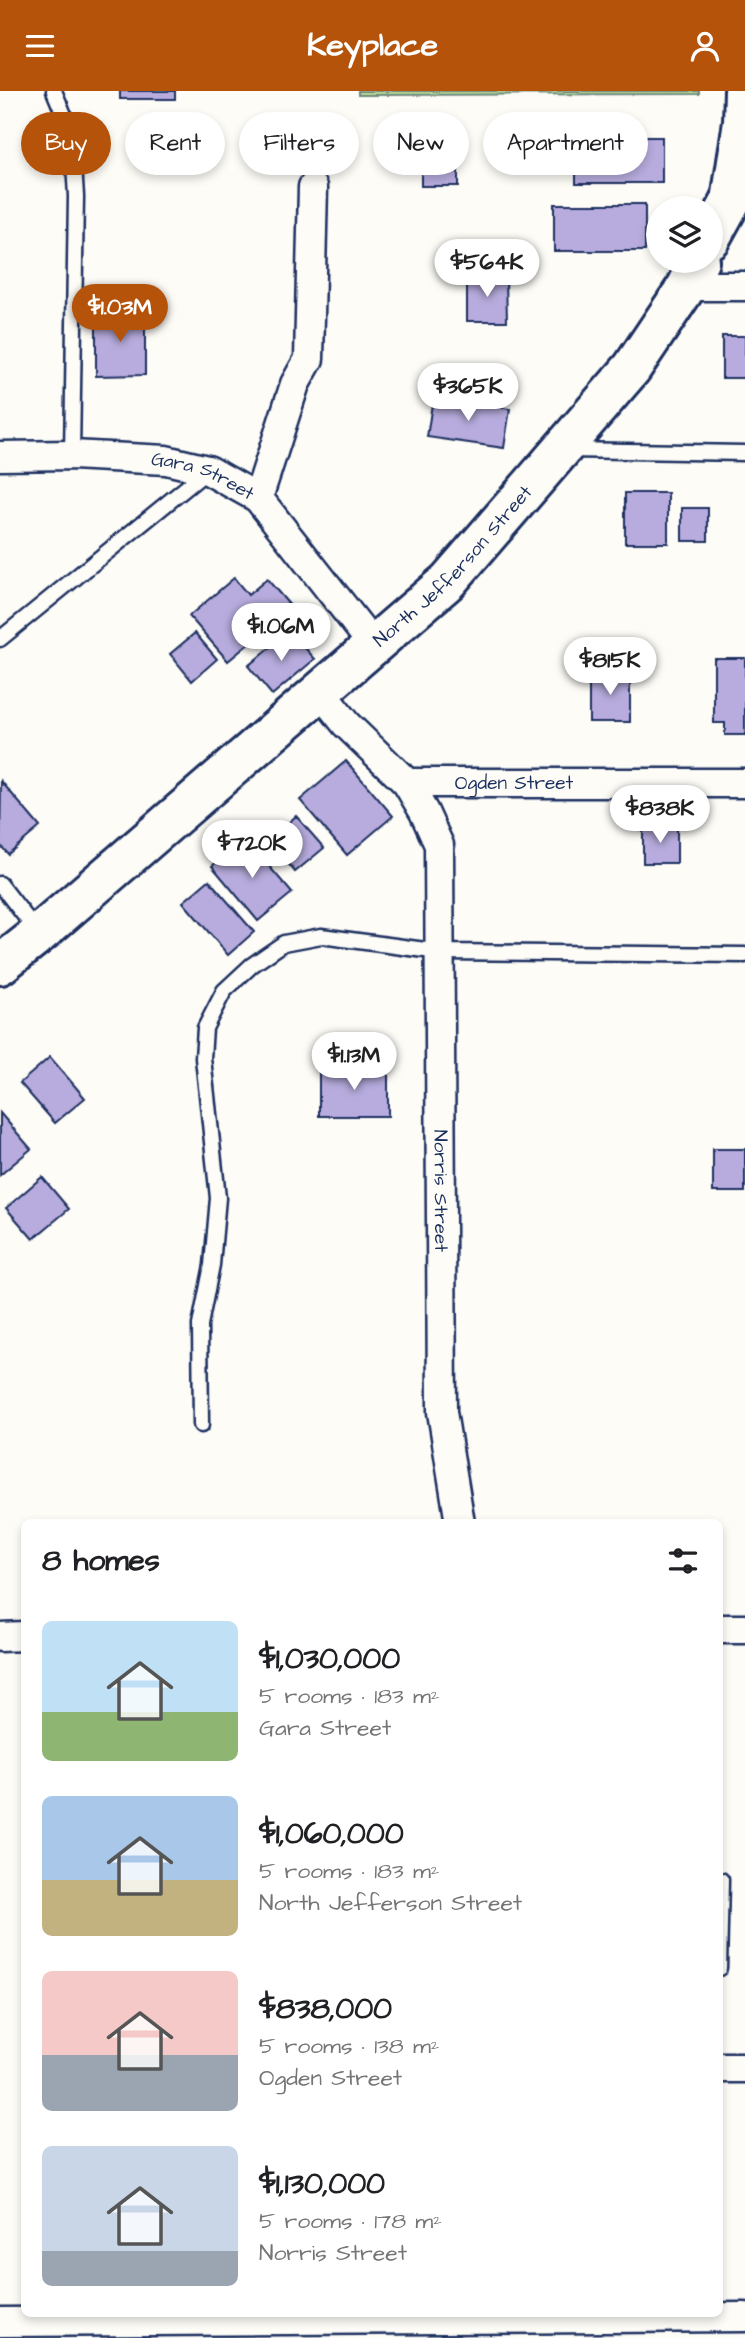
<!DOCTYPE html>
<html lang="en">
<head>
<meta charset="utf-8">
<style>
	:root { --surface:#fff; --page:#f6f6f6; --text:#202124; --muted:#757577; --accent:#b45309 }
	body { margin:0; font-family:"Architects Daughter",sans-serif; background:var(--page); color:var(--text); height:100vh; display:flex; flex-direction:column; font-size:26px; white-space:nowrap }
	* { box-sizing:border-box; margin:0 }
	p { font-size:23px; color:var(--muted) }
	.icon { flex:none; width:38px; height:38px; fill:none; stroke:currentColor; stroke-width:2; stroke-linecap:round; stroke-linejoin:round }
	.map { position:relative; flex:1; overflow:hidden }
	.sheet { position:absolute; left:21px; top:1428px; width:702px; height:798px; display:flex; flex-direction:column; background:var(--surface); border-radius:10px; box-shadow:0 4px 10px #0003 }
	.sheet>* { flex:none }
	.top-card { position:absolute; left:21px; top:21px; width:704px; height:63px; display:flex; gap:14px }
	.controls { position:absolute; left:646px; top:105px; display:grid; gap:14px }
	.controls a { display:grid; place-items:center; width:77px; height:77px; border-radius:50%; background:var(--surface); box-shadow:0 4px 10px #0003; font-size:35px }
	.price { position:absolute; translate:-50% -60px; padding:0 16px; border-radius:24px; background:#fff; color:#222; font-size:23px; line-height:46px; filter:drop-shadow(0 2px 4px #0008) }
	.price::after { content:''; position:absolute; left:50%; top:42px; width:21px; height:16px; margin-left:-10px; background:inherit; clip-path:polygon(0 0,100% 0,50% 100%) }
	.price.active { background:var(--accent); color:#fff }
	ul { padding:0; list-style:none }
	li { display:flex; align-items:center; gap:21px; height:175px; padding:0 21px }
	li span { display:grid; place-items:center; flex:none; width:196px; height:140px; border-radius:10px; color:#555 }
	li>.icon { margin-inline-start:auto }
	span .icon { width:84px; height:84px; fill:#fffc; stroke-width:1 }
	li b { font-size:30px }
	h2 { display:flex; justify-content:space-between; align-items:center; height:84px; padding:0 21px; font-size:30px }
	.tag { padding:0 24px; border-radius:32px; background:var(--surface); box-shadow:0 4px 10px #0003; font-size:24px; line-height:63px }
	.tag.active { background:var(--accent); color:#fff }
	header { display:flex; justify-content:space-between; align-items:center; height:91px; padding:0 21px; background:var(--accent); color:#fff; font-size:32px; font-weight:800 }
	.map>svg:first-child { display:block }
	.green { fill:#bcdd97; stroke:#6c867a; stroke-width:2 }
	.building { fill:#b7acdd; stroke:#1b2f5e; stroke-width:2 }
	.lines { fill:none; stroke-linecap:round; stroke-linejoin:round }
	.service-casing { stroke:#1b2f5e; stroke-width:19 }
	.minor-casing { stroke:#1b2f5e; stroke-width:33 }
	.secondary-casing { stroke:#1b2f5e; stroke-width:44 }
	.service { stroke:#fdfcf7; stroke-width:14 }
	.minor { stroke:#fdfcf7; stroke-width:28 }
	.secondary { stroke:#fdfcf7; stroke-width:38 }
	.labels { text-anchor:middle; dominant-baseline:central; stroke-width:5; stroke-linejoin:round; paint-order:stroke }
	.street-label { font-size:19px; fill:#1b2f5e; stroke:#fdfcf7 }
</style>
</head>
<body>
<header><svg class="icon" aria-label="menu" viewBox="0 0 24 24"><path d="M4 6h16M4 12h16M4 18h16"/></svg>Keyplace<svg class="icon" aria-label="person" viewBox="0 0 24 24"><circle cx="12" cy="8" r="4"/><path d="M4 21q1-7 8-7t8 7"/></svg></header>
<div class="map">
<svg width="745" height="2247" viewBox="0 0 745 2247">
	<rect width="100%" height="100%" fill="#fdfcf7"/>
	<filter id="ink" filterUnits="userSpaceOnUse"><feTurbulence type="fractalNoise" baseFrequency=".0143" numOctaves="2"/><feDisplacementMap in="SourceGraphic" scale="14" xChannelSelector="R" yChannelSelector="G"/><feConvolveMatrix kernelMatrix="1 2 1 2 8 2 1 2 1" color-interpolation-filters="sRGB"/></filter>
	<g filter="url(#ink)">
		<polygon class="green" points="358,0 699,0 699,3 358,4"/>
		<g class="building">
			<rect x="120" y="0" width="55" height="8"/>
			<rect x="421" y="41" width="37" height="54"/>
			<rect x="576" y="46" width="86" height="46"/>
			<rect x="554" y="113" width="91" height="47"/>
			<polygon points="467,186 506,186 507,230 467,230"/>
			<polygon points="96,221 145,221 145,284 96,285"/>
			<rect x="722" y="245" width="23" height="42"/>
			<polygon points="433,306 510,318 504,357 427,346"/>
			<rect x="625" y="402" width="43" height="50"/>
			<rect x="682" y="417" width="26" height="33"/>
			<polygon points="234,487 248,504 267,488 292,517 228,570 189,525"/>
			<polygon points="290,540 315,568 272,604 248,575"/>
			<polygon points="195,542 217,568 192,590 170,563"/>
			<polygon points="714,567 745,567 745,644 725,644 725,632 714,632"/>
			<rect x="589" y="581" width="41" height="50"/>
			<polygon points="346,670 393,725 347,764 300,709"/>
			<polygon points="1,690 40,736 8,763 0,754"/>
			<polygon points="296,725 324,757 295,781 269,749"/>
			<rect x="643" y="736" width="34" height="36"/>
			<polygon points="245,747 292,802 258,830 212,775"/>
			<polygon points="209,789 254,841 228,864 183,811"/>
			<polygon points="50,966 85,1007 55,1032 20,992"/>
			<polygon points="347,970 376,970 376,982 388,982 388,1025 319,1025 319,982 347,982"/>
			<polygon points="0,1022 31,1058 0,1084"/>
			<rect x="713" y="1058" width="32" height="43"/>
			<polygon points="42,1086 69,1118 33,1148 6,1117"/>
		</g>
		<g class="lines">
			<defs>
				<g id="service">
					<polyline points="54,0 72,43 76,105 72,364"/>
					<polyline points="568,359 745,362"/>
					<polyline points="0,548 208,379"/>
					<polyline points="0,793 38,842"/>
					<polyline points="201,1334 200,1234 212,1174 218,1107 203,967 205,937 224,900 252,874 284,852 321,845 440,861 745,864"/>
					<polyline points="719,1877 721,1789"/>
				</g>
				<g id="minor">
					<polyline points="687,195 745,195"/>
					<path id="s1" d="M0,365L72,364L166,369L208,379L258,407L374,555"/>
					<polyline points="258,407 295,293 309,268 313,96"/>
					<path id="s2" d="M319,599L346,633L407,692L424,721L439,754L442,1321L460,1432"/>
					<path id="s3" d="M407,692H745"/>
					<polyline points="719,1538 745,1538"/>
					<polyline points="0,1546 24,1545"/>
					<polyline points="719,1977 745,1977"/>
					<polyline points="0,2231 745,2226"/>
				</g>
				<g id="secondary">
					<polyline points="710,148 731,110 743,31 744,0"/>
					<path id="s4" d="M0,874L39,843L448,490L632,277L687,195L699,170"/>
				</g>
			</defs>
			<use href="#service" class="service-casing"/>
			<use href="#minor" class="minor-casing"/>
			<use href="#secondary" class="secondary-casing"/>
			<use href="#service" class="service"/>
			<use href="#minor" class="minor"/>
			<use href="#secondary" class="secondary"/>
		</g>
	</g>
	<g class="labels">
		<g class="street-label">
			<text stroke="none"><textPath href="#s1" startOffset="206">Gara Street</textPath></text>
			<text stroke="none"><textPath href="#s4" startOffset="604">North Jefferson Street</textPath></text>
			<text stroke="none"><textPath href="#s3" startOffset="107">Ogden Street</textPath></text>
			<text stroke="none"><textPath href="#s2" startOffset="544">Norris Street</textPath></text>
		</g>
	</g>
</svg>
<div class="controls">
<a><svg class="icon" aria-label="layers" viewBox="0 0 24 24"><path d="M12 4l9 5-9 5-9-5zM3 14l9 5 9-5"/></svg></a>
</div>
<b class="price" style="left:487px;top:208px">$564K</b>
<b class="price active" style="left:120px;top:253px">$1.03M</b>
<b class="price" style="left:468px;top:332px">$365K</b>
<b class="price" style="left:281px;top:572px">$1.06M</b>
<b class="price" style="left:610px;top:606px">$815K</b>
<b class="price" style="left:660px;top:754px">$838K</b>
<b class="price" style="left:252px;top:789px">$720K</b>
<b class="price" style="left:354px;top:1001px">$1.13M</b>
<div class="top-card">
<a class="tag active">Buy</a>
<a class="tag">Rent</a>
<a class="tag">Filters</a>
<a class="tag">New</a>
<a class="tag">Apartment</a>
</div>
<section class="sheet">
<h2>8 homes<svg class="icon" aria-label="filters" viewBox="0 0 24 24"><path d="M4 7h16M4 17h16"/><circle cx="9" cy="7" r="2"/><circle cx="15" cy="17" r="2"/></svg></h2>
<ul>
<li><span style="background:linear-gradient(#bfe0f5 65%,#8fb573 0)"><svg class="icon" aria-label="home" viewBox="0 0 24 24"><path d="M3 11l9-7 9 7M6 9v11h12V9"/></svg></span><div><b>$1,030,000</b><p>5 rooms · 183 m²</p><p>Gara Street</p></div></li>
<li><span style="background:linear-gradient(#a9c7e8 60%,#c2b280 0)"><svg class="icon" aria-label="home" viewBox="0 0 24 24"><path d="M3 11l9-7 9 7M6 9v11h12V9"/></svg></span><div><b>$1,060,000</b><p>5 rooms · 183 m²</p><p>North Jefferson Street</p></div></li>
<li><span style="background:linear-gradient(#f6c9c9 60%,#9aa5b1 0)"><svg class="icon" aria-label="home" viewBox="0 0 24 24"><path d="M3 11l9-7 9 7M6 9v11h12V9"/></svg></span><div><b>$838,000</b><p>5 rooms · 138 m²</p><p>Ogden Street</p></div></li>
<li><span style="background:linear-gradient(#c9d6e8 75%,#9aa5b1 0)"><svg class="icon" aria-label="home" viewBox="0 0 24 24"><path d="M3 11l9-7 9 7M6 9v11h12V9"/></svg></span><div><b>$1,130,000</b><p>5 rooms · 178 m²</p><p>Norris Street</p></div></li>
</ul>
</section>
</div>
</body>
</html>
